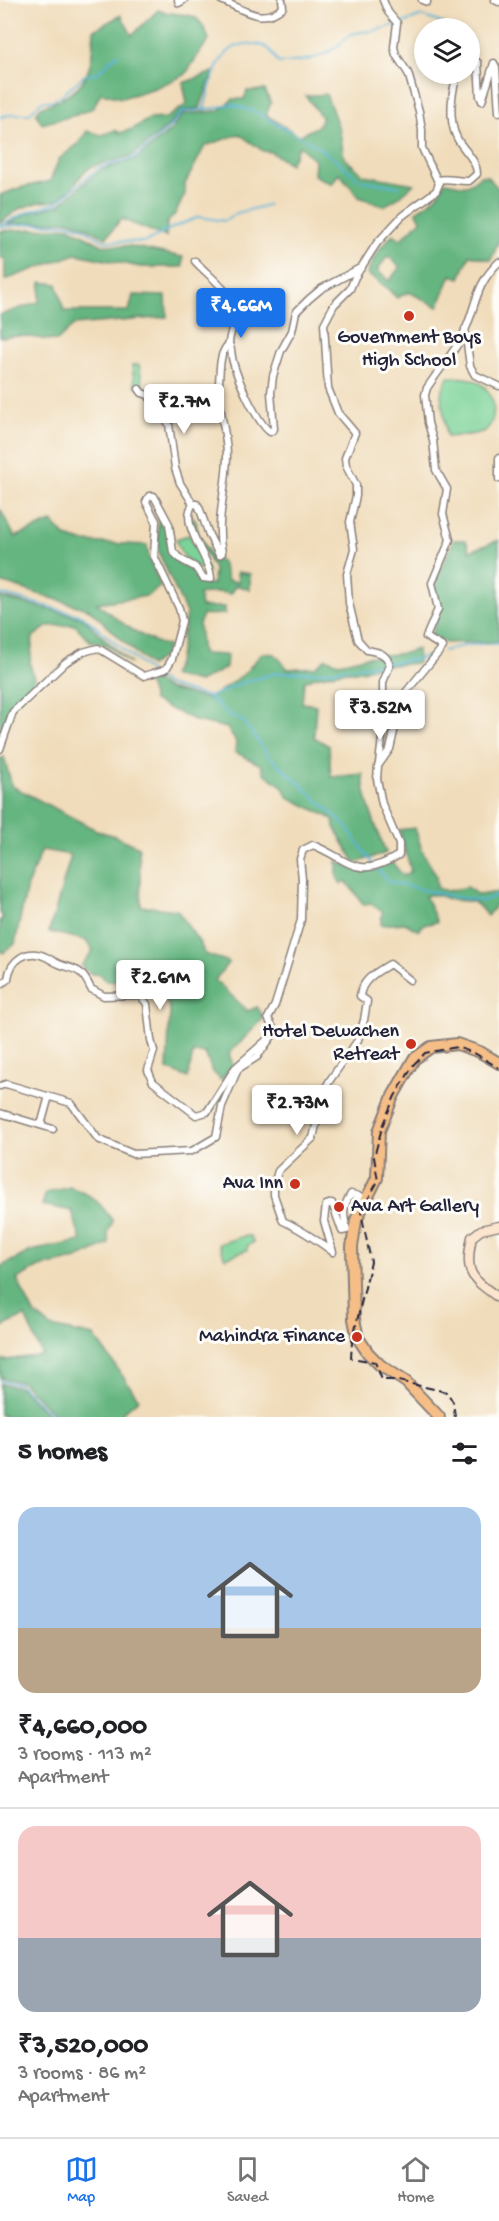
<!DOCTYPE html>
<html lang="en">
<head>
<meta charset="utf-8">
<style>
	:root { --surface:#fff; --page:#f2f2f2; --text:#202124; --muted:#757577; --line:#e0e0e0; --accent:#1a73e8 }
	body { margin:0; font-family:"Gochi Hand",sans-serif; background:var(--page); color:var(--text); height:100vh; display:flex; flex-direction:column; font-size:22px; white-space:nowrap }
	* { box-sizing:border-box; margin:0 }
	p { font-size:20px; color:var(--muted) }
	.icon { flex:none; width:33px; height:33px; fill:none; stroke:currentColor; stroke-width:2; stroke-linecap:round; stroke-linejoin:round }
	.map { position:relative; height:1417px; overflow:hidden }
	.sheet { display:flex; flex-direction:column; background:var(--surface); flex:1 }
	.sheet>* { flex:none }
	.tools { position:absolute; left:414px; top:18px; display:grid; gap:12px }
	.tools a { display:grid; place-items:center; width:66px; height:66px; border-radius:50%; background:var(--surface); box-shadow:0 3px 9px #0003; font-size:30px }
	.price { position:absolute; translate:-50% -51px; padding:0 14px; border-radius:6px; background:#fff; color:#222; font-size:20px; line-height:39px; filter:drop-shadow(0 2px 3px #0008) }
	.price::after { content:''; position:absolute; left:50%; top:36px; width:18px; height:14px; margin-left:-9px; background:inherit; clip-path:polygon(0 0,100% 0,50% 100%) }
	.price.selected { background:var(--accent); color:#fff }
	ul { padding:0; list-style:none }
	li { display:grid; align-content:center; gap:12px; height:318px; padding:0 18px }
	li+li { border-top:2px solid var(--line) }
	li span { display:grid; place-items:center; height:186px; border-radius:18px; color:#555 }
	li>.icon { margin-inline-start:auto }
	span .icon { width:108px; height:108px; fill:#fffc; stroke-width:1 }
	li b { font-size:26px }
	h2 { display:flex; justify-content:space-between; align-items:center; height:72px; padding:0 18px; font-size:26px }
	.dock { display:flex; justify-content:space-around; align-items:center; height:84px; border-top:2px solid var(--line); background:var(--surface); font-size:16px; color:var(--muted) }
	.dock a { display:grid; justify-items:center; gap:3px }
	.dock .selected { color:var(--accent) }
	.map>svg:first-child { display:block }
	.green { fill:#7cd398; stroke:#4f7a6a; stroke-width:1.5 }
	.forest { fill:#65b580; stroke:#446c5e; stroke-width:1.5; fill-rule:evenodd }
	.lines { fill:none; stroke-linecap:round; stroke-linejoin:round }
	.stream { stroke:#59b3d7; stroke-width:2 }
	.minor-casing { stroke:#897f7a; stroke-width:9 }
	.secondary-casing { stroke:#897f7a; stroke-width:11 }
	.trunk-casing { stroke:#897f7a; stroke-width:14 }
	.minor { stroke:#fff; stroke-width:6 }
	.secondary { stroke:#fbe5cf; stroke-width:8 }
	.trunk { stroke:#f6be87; stroke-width:10 }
	.rail { stroke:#22223b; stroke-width:2; stroke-dasharray:9 4.5; stroke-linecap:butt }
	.poi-dot { fill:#c8321e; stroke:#fdfcf7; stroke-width:2 }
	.labels { text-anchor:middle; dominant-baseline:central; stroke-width:6; stroke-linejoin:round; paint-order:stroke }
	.poi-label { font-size:20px; fill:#22223b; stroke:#fdfcf7; text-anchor:end }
</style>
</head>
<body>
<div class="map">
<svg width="499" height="1417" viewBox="0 0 499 1417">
	<rect width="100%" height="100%" fill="#fdfcf7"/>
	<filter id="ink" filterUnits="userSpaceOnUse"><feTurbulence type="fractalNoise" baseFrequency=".0167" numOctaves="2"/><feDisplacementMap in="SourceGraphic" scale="12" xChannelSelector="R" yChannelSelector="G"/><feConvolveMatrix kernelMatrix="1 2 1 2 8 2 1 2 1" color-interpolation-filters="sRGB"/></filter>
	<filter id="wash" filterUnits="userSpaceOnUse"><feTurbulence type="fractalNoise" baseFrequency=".008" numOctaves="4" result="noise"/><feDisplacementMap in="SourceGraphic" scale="24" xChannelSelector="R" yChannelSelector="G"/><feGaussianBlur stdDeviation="1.35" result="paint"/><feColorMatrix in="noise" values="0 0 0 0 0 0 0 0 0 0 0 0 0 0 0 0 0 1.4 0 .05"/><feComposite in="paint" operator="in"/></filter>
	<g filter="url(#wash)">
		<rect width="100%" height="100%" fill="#f0dcba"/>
		<g class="green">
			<polygon points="132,365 139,365 143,386 135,386"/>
			<path d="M448,377C457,377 468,377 476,381C496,391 499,419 485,431C474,436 458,435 447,437L441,394Z"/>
			<path d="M189,535L209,572C194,568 178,554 176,539Z"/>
			<polygon points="244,1236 250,1236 254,1242 247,1246 247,1250 225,1258 219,1244"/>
		</g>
		<g class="forest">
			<path d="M158,10C187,20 196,4 209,39L185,75L155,88L122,98L101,93L93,108L76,115L42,124L36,114C42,103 46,106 55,102C92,85 91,65 94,30L121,15L132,35Z"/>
			<polygon points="213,72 200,108 182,111 166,128 132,156 93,166 84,172 72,188 56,201 40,202 19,209 0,223 0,195 19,188 50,181 59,159 78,144 87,131 102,135 115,130 120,133 132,129 149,119 166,118 187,104 183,83"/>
			<polygon points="265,90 271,103 266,115 299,136 318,126 322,118 306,96 326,94 340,131 344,158 364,175 414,184 398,198 384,206 359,197 339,173 332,184 314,175 315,160 299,146 290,164 271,152 263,151 239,134 205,146 185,184 185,194 175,214 167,223 166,237 121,219 106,238 84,226 69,221 7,224 28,213 59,205 100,170 136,159 171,130 183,114 219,111 233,99 244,99 247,91"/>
			<path d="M480,176H487L499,189V240L491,260L470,255L460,278L451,275L438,307L409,292L397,298L387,288L367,274L377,252L393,234L401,239L421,220L416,211C428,203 440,198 444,182C463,183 462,192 480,176ZM388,256L400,267L389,281L377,270Z"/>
			<polygon points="69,227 102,245 130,246 183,257 183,267 140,267 76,254 5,280 5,259 0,257 0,231"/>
			<polygon points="41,282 57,284 64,311 129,311 133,295 166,296 167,317 74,325 57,341 22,336 0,337 0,315 39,302"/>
			<path d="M0,509L15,537L52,522L66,537L82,542L147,545L149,558L161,586L147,596L97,603C118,620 141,639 168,646L164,656L150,666L90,610L0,582Z"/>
			<polygon points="192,516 196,520 198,533 214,561 218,559 222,562 228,580 238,582 237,572 250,574 250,590 236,585 230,594 219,592 199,594 201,607 225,607 225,614 203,615 199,624 202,654 227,655 226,668 199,682 172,676 179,658 186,613 158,551 158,518 164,519 171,555 180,564 192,570 206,584 213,584 214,569 196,537"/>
			<polygon points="454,540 466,540 470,551 499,540 499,642 446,643 431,636 440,609 434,583"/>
			<polygon points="0,597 83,618 131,664 106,645 90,641 75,625 48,626 33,637 30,664 35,682 10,707 0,740"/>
			<path d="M417,649L418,663L377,666L362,671H346L315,677L304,682L302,703L316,705L314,737L329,746L331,777L363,774C364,802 377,827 386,853L355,863L334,827L333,819L288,797L282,786L264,773L261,765L235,752L236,742L227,728L196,721L153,701L148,681H156L167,689L208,699L244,674L262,653L275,654L288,669L315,667L326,658L339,663L365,657L405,653Z"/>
			<polygon points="4,757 12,786 98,831 115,836 139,847 141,906 177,910 200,943 205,954 229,962 215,980 248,1011 257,1007 264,1018 229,1054 233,1065 221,1080 212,1071 205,1053 193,1053 188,1078 167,1069 170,1010 158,982 144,977 121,982 106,981 100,974 91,974 81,966 93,950 85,940 49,932 71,855 42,850 27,886 15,944 3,953 0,950 0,921 3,917 0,913 0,759"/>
			<path d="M415,828L423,853L436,875L437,888L448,891L467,887L478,895L498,892L499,901L487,916C471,894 470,904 449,899C437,896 439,893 425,896L437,922L423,925L419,931L405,923L381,925L382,911L370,903L364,905L346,881L341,884L337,877V861C356,873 371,868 392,862L403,876L411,871L399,830Z"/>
			<path d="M70,1187C94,1196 98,1200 113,1221L108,1233L109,1244L77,1259L39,1267L17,1279L33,1312L51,1327L94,1336L139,1399L123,1412L124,1417H57L22,1382L0,1378V1361L42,1355L25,1316L0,1328V1267L31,1251L81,1241L72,1211L42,1205L46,1193Z"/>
			<polygon points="0,1384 20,1387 50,1417 4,1417 3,1415 0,1415"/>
		</g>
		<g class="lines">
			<g class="stream">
				<path d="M204,109C211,83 218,40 254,44C268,45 272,51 278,63C300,62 318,60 336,47C341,44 345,38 350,35C358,30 368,33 377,30C392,26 407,23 421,16L445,24"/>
				<polyline points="0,117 14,114 29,114 42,101 52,101 62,95 85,75 97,73 118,54"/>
				<polyline points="0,226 27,212 57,203 98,168 134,158 168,129 182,112 217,108 231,104 258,113 315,145 339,162 359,180 399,187"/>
				<polyline points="0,227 30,224 69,224 83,228 104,241 145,242 174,227 199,217 225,221 237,213 268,205"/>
				<polyline points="0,594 83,616 150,672"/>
				<path d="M443,651C462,645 479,643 499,644"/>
				<polyline points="154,675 166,685 209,697 241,683 276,673 320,672 417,659 435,654"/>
				<polyline points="209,697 225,712 244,722 268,755 346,826 373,864"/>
				<polyline points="376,868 390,882 450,896 482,901 499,895"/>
				<polyline points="0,1381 19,1384 54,1417"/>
			</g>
		</g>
	</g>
	<g filter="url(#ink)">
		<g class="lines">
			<defs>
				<g id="minor">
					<polyline points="178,0 179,3 184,0"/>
					<path d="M221,0C243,9 262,26 283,7L282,0"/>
					<polyline points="422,0 427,2 427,0"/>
					<polyline points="495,0 499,2"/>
					<polyline points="470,62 475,60 478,63 480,96 482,101 494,63 496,67 499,112"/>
					<path d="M438,180C449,177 458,182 469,181L477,174C477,160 463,150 457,138C448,121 451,91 458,74"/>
					<path d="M195,261C209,277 235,293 235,315C235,325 229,333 229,344"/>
					<polyline points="465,329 470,366 475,375 499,386"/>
					<polyline points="139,389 142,393 148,395 169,424 175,468 180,483 193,504"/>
					<polyline points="499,458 499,479"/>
					<path d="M0,749L13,712L66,662L83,652L98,648L144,676L166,669L172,659L182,621L179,608L154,556L156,521L146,502L149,496H154L169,524L173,552L182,560L195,567L203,578L211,579C211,558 178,525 193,504H197L199,507L209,535L219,555L222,553C215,520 227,488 227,456C227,431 217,408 219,383C220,370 219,352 229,344C232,349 231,355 233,362C238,380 256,421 270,432L274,429L271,393L273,376L281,351L292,331L296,312L309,299L321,289L362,267"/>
					<path d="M379,763L383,730V682L390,665C386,653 378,652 367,650L358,640L354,624L349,603L347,574L354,549L350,522L356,496V485L346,466L345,458L355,433L338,413L328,388L324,324L334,305L350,289L355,277L377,243L402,216L436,191L439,184L422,148V130L419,111L408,73L396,55L394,47L397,23L388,12L383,0"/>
					<path d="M0,985L8,979C10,960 27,948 46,957C50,959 54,962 59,964C78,971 81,968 91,989L104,996L140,995L147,1004L151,1040L154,1051L148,1070L153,1082L196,1115L207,1112L235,1068L270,1037"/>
					<path d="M0,1086L6,1084L71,1103L98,1139L133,1154L192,1151L216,1137L222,1106L238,1069L257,1057L275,1032L268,1018L275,1005L301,920L302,879L300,859L303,850L313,845C350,860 356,881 399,855V844L382,804L377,779L378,766L390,749L399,710L406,692L443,647L426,637L438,609L432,583L450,540L443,514L447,489L436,470L433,440L428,423L425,395L427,388C438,371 452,355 462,337C477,308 473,287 499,262"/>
					<polyline points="0,1113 53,1129"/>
					<polyline points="41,1125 49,1096"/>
					<path d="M367,1198L351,1194C342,1207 343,1215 347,1230L342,1231L332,1203L326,1205L324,1221L333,1252C318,1241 299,1228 283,1221L274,1195V1184L278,1171L313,1138L324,1091L330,1080L358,1040L364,1020L367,1001L360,996C362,979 377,972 390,964L410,980"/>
				</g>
				<path id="secondary" d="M499,1226L481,1230L472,1237C464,1274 471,1278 499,1298"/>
				<polyline id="trunk" points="439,1417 406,1382 380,1365 368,1353 358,1338 354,1319 352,1247 356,1220 377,1178 379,1131 393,1096 414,1059 431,1047 457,1044 480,1052 499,1063"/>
			</defs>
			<use href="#minor" class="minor-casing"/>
			<use href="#secondary" class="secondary-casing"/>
			<use href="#trunk" class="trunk-casing"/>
			<use href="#minor" class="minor"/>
			<use href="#secondary" class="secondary"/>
			<use href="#trunk" class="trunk"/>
			<polyline class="rail" points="455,1417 453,1402 447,1392 394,1380 382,1380 375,1362 351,1358 352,1342 371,1262 361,1212 378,1181 374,1157 383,1124 395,1096 414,1064 425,1053 457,1047 476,1054 499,1068"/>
		</g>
	</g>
	<g class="poi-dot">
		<circle cx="409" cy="316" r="6"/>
		<circle cx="411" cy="1044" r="6"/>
		<circle cx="295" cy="1184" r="6"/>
		<circle cx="339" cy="1207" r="6"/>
		<circle cx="357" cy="1337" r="6"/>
	</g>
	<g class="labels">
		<g class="poi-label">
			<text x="409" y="338" text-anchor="middle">Government Boys<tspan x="409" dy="23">High School</tspan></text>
			<text x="399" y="1032">Hotel Dewachen<tspan x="399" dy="23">Retreat</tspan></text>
			<text x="283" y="1184">Ava Inn</text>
			<text x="351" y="1207" text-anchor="start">Ava Art Gallery</text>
			<text x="345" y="1337">Mahindra Finance</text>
		</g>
	</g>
</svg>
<div class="tools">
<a><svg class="icon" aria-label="layers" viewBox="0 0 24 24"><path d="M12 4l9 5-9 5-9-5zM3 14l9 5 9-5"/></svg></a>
</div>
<b class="price selected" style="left:241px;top:339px">₹4.66M</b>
<b class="price" style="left:184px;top:435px">₹2.7M</b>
<b class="price" style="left:380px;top:741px">₹3.52M</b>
<b class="price" style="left:160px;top:1011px">₹2.61M</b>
<b class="price" style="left:297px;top:1136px">₹2.73M</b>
</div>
<section class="sheet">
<h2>5 homes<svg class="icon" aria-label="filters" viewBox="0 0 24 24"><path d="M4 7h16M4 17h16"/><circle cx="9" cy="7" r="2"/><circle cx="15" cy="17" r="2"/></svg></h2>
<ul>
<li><span style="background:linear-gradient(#a9c7e8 65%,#b9a48a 0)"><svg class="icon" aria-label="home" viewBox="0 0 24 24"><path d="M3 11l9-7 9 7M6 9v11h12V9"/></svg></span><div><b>₹4,660,000</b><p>3 rooms · 113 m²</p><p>Apartment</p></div></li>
<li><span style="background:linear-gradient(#f6c9c9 60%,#9aa5b1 0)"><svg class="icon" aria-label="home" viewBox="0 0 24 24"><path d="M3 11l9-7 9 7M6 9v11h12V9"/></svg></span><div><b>₹3,520,000</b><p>3 rooms · 86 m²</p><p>Apartment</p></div></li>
</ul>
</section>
<nav class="dock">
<a class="selected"><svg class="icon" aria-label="map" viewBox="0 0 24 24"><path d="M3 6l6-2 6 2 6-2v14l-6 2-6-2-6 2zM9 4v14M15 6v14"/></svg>Map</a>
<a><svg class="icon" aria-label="saved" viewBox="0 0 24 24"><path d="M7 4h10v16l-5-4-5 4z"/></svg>Saved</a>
<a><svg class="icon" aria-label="home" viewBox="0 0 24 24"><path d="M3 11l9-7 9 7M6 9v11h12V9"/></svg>Home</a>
</nav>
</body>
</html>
